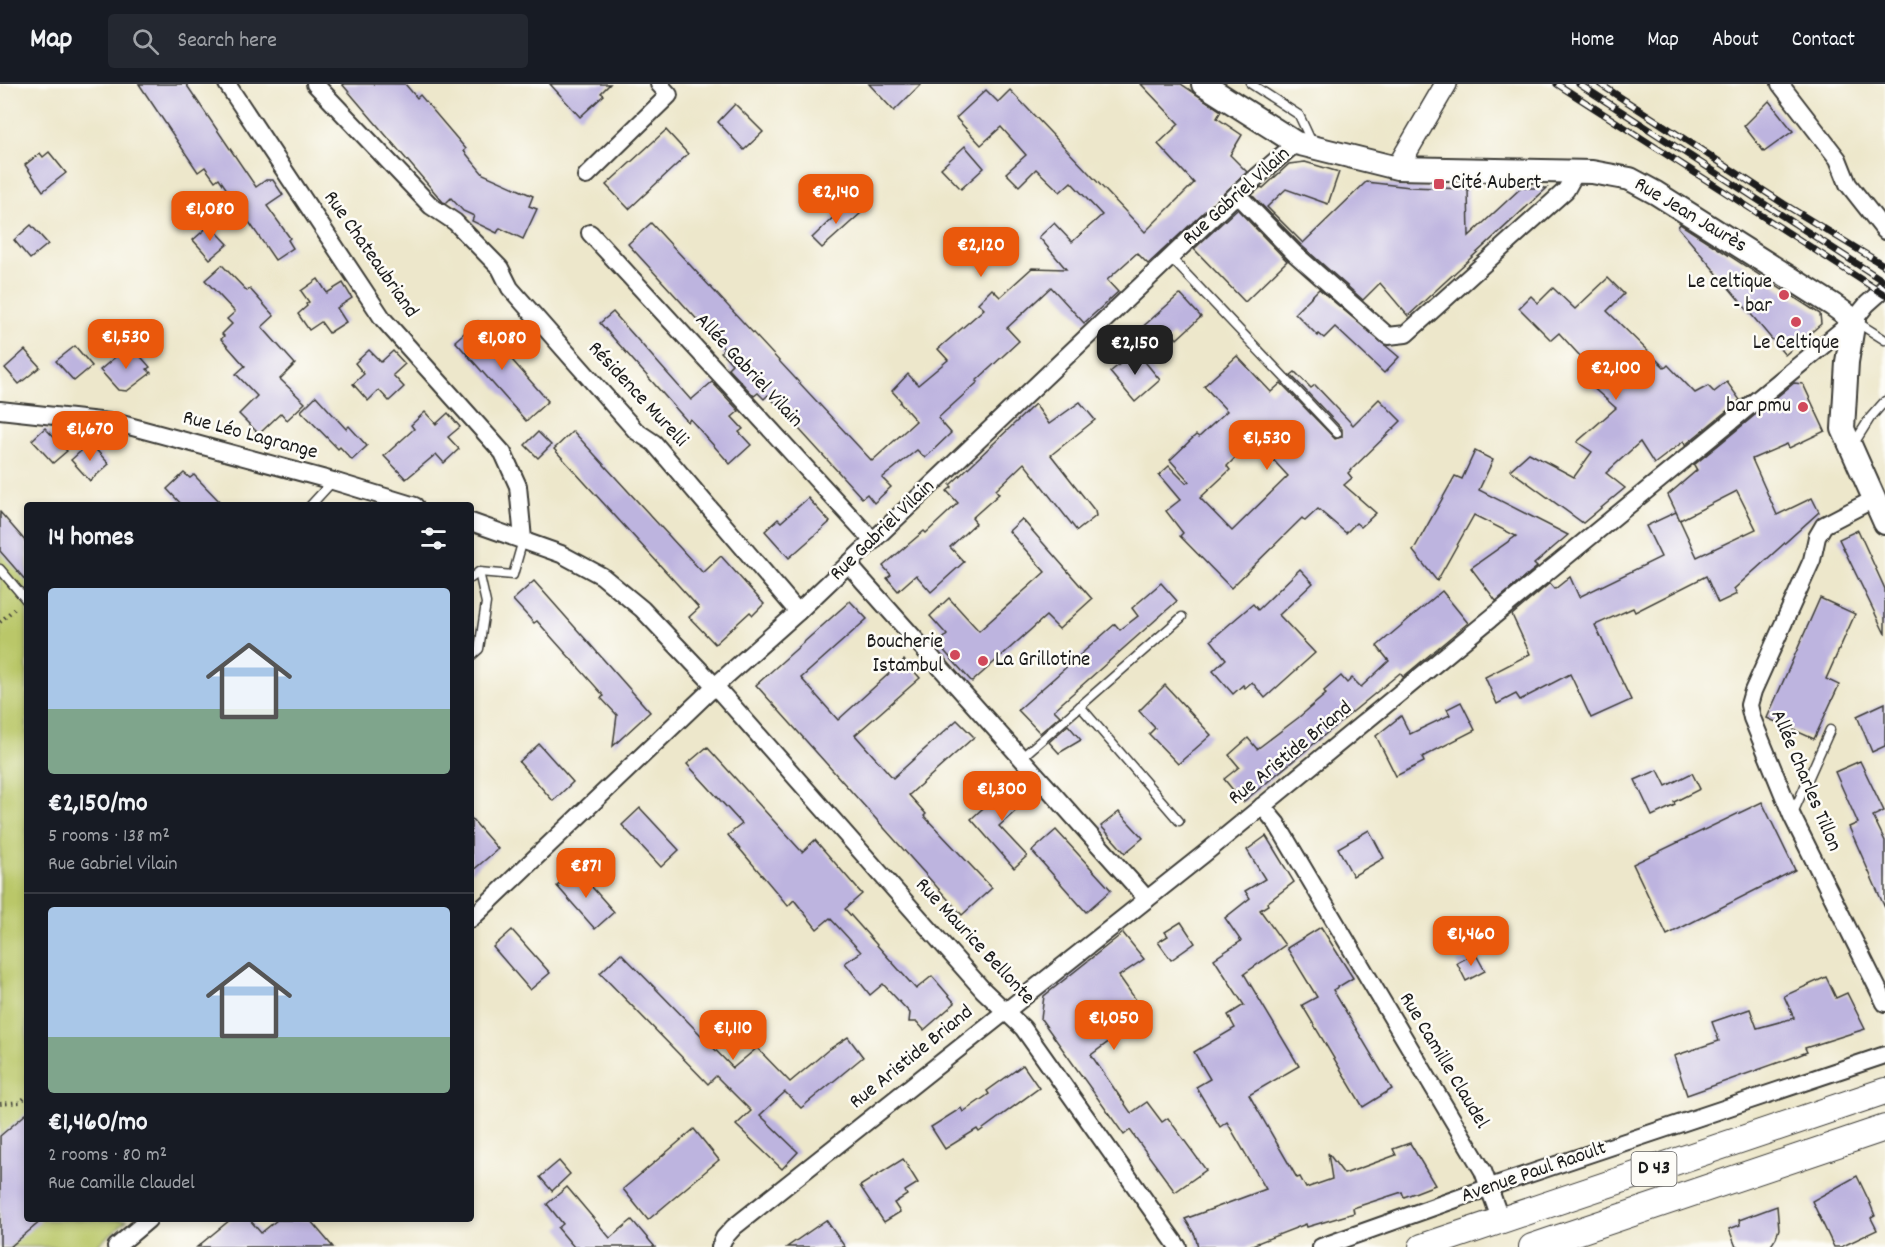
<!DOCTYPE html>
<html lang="en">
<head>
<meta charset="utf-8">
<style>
	:root { --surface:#171b24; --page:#242831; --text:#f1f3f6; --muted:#9ea1a6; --line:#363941; --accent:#ea580c }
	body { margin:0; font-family:Dekko,sans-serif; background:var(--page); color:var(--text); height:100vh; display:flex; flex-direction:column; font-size:22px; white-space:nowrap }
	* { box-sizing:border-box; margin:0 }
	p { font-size:20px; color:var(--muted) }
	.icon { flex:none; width:33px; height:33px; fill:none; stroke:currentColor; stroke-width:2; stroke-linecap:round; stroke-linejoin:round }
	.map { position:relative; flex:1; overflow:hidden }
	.panel { position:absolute; left:24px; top:418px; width:450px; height:720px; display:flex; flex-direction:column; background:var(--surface); border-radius:6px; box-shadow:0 3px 9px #0003 }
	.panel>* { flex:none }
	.price { position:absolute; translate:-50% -51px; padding:0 14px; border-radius:12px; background:var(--accent); color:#fff; font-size:20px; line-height:39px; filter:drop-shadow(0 2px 3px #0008) }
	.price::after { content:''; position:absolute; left:50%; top:36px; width:18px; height:14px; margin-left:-9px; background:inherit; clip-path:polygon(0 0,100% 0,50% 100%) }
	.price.on { background:#222; color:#fff }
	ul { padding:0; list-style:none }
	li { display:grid; align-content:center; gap:12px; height:318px; padding:0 24px }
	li+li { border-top:2px solid var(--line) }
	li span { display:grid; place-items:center; height:186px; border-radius:6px; color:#555 }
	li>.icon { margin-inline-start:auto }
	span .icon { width:108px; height:108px; fill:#fffc; stroke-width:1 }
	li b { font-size:26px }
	h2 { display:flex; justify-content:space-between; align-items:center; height:72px; padding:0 24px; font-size:26px }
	header { display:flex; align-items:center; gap:36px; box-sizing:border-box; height:84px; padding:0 30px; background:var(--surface); border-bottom:2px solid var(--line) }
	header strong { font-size:28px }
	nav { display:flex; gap:33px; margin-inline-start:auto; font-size:21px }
	.search { width:420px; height:54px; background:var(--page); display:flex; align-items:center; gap:15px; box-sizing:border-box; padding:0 21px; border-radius:6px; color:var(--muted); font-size:22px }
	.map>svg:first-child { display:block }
	.green { fill:#bac769; stroke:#6b7242; stroke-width:1.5 }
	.building { fill:#bdb4df; fill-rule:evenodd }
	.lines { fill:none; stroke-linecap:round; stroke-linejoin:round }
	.service-casing { stroke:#3b3a36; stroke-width:11 }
	.minor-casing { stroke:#3b3a36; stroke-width:20 }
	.tertiary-casing { stroke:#3b3a36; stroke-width:24 }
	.secondary-casing { stroke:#3b3a36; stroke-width:26 }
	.primary-casing { stroke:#3b3a36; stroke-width:28 }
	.path { stroke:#3b3a36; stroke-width:4; stroke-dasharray:1.5 4.5; stroke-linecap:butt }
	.service { stroke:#fff; stroke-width:8 }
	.minor { stroke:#fff; stroke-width:16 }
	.tertiary { stroke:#fff; stroke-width:21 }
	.secondary { stroke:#fff; stroke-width:22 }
	.primary { stroke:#fff; stroke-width:26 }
	.rail-casing { stroke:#1c1c1c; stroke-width:7 }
	.rail { stroke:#fdfcf7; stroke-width:4.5; stroke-dasharray:14; stroke-linecap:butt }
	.poi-dot { fill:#d1495b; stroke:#fdfcf7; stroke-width:2 }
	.labels { text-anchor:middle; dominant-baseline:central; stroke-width:5; stroke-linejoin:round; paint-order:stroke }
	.shield { fill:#fdfcf7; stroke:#605f5e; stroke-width:1.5 }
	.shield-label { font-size:20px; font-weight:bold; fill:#1c1c1c }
	.poi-label { font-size:21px; fill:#1c1c1c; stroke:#fdfcf7; text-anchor:end }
	.street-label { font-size:21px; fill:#1c1c1c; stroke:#fdfcf7 }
</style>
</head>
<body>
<header>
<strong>Map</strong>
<div class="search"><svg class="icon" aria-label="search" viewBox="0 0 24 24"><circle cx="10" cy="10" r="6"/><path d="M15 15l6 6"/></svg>Search here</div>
<nav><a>Home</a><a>Map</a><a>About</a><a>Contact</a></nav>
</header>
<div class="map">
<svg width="1885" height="1163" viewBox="0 0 1885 1163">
	<rect width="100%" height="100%" fill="#fdfcf7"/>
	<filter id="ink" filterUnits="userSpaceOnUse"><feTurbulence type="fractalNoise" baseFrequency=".0167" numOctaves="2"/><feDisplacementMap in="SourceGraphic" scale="12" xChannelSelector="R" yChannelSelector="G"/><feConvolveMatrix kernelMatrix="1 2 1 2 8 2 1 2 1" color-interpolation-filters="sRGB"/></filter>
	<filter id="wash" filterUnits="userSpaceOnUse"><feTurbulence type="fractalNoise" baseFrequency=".008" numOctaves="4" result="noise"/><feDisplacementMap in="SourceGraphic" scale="24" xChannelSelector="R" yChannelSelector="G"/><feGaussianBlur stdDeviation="1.35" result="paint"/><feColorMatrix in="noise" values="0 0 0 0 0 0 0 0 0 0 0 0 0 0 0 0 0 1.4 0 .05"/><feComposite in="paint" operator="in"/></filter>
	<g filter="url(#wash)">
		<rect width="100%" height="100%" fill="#ede7cb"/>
		<polygon class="green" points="0,434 27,464 27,1136 127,1136 95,1163 0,1163"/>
		<g id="blocks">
			<g class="building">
				<polygon points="139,0 186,0 256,103 266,96 273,96 283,111 267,122 290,154 288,156 293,164 275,176 219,94 215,97 205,83 198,88"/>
				<polygon points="342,0 405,0 417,14 420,11 466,65 464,67 483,90 533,112 529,122 537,125 523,155 500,144 497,149 472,137 474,132 463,127 451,114 446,119 443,118"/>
				<polygon points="550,0 610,0 601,9 604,11 580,33"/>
				<polygon points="869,0 921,0 894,27"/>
				<polygon points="1141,0 1181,0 1221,27 1217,34 1242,51 1230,71 1247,88 1148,180 1137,169 1107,196 1118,208 1084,239 1051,203 1007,244 1019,257 976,297 978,298 938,334 951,349 925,374 917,366 882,394 891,403 874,419 867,410 862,414 768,311 764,315 758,309 754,312 728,284 732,280 721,268 724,265 628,160 651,139 872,377 916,337 900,319 901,317 892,307 908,290 918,301 948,276 938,265 984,225 978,219 992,205 1000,213 1032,184 1066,185 1039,153 1054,139 1072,158 1102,131 1071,98 1060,108 1036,85 1019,102 1006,89 1026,71 1001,43 981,61 956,34 986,6 998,18 1010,6 1145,148 1194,99 1158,60 1179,40"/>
				<polygon points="1769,17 1793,47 1764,68 1744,42"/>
				<polygon points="735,20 763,48 744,66 718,38"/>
				<polygon points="666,46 688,70 629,125 606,101"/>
				<polygon points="965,62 984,84 961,105 941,84"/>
				<polygon points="49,68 66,89 43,107 25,81 40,69 43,73"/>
				<polygon points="1305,78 1339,88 1328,120 1286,105 1267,123 1303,159 1366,98 1410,103 1468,105 1469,152 1521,104 1547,104 1408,232 1380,199 1363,216 1302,162 1252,111 1261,103 1263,104 1289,80"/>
				<polygon points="849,118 861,129 822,164 812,154"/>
				<polygon points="1237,125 1287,177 1245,218 1194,165"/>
				<polygon points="1680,140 1820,230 1821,240 1785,271 1678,143"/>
				<polygon points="31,141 48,160 30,175 14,156"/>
				<polygon points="210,141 228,160 210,175 193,156"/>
				<polygon points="222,181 247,207 250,205 274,232 262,243 295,280 280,295 305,319 287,336 281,329 259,350 239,330 257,312 236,290 245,282 221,255 224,252 222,250 232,240 227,235 235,228 205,196"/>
				<polygon points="1608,194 1624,210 1607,227 1665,284 1668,281 1695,309 1708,302 1714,308 1727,298 1740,316 1685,361 1684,357 1654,380 1640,358 1606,389 1625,404 1583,439 1510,386 1529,369 1574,393 1592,368 1577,358 1616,324 1581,293 1591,284 1559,249 1551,256 1519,224 1531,212 1538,219 1553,204 1575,225"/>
				<polygon points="318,195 327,209 343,199 352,214 337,224 346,238 329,249 321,238 309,246 298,230 307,222 306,220 309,218 301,207"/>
				<polygon points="1319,205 1399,273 1384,289 1335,243 1324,254 1319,250 1318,252 1295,229"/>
				<polygon points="1180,210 1201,233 1177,255 1173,250 1149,273 1131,253"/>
				<polygon points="613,228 691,316 712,298 739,327 732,333 743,345 739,348 751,361 730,380 690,335 688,338 600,239"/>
				<polygon points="478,237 548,317 526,337 455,257"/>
				<polygon points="75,262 92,282 74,297 56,277"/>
				<polygon points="127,263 132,268 135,266 150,283 147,285 151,289 127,307 118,306 100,286"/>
				<polygon points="25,266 40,283 19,300 5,284"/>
				<polygon points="369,266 381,278 393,267 405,280 393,291 404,303 389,317 379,306 368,317 353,300 364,290 355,279"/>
				<polygon points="1136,267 1160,296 1135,318 1110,288"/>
				<path d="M1237,272L1271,308L1281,299L1335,355L1342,353V345L1291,291L1295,288L1311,304L1315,301L1353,341L1379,315L1401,337L1348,389L1352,394L1344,401L1376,429L1361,443L1356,439L1346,449L1318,425L1305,437L1302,434L1231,504L1180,452L1183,449L1166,427L1180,416L1159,391L1169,382L1186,399L1189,397L1170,376L1196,351L1199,353L1227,327L1204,302ZM1254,355L1288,392L1232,447L1200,414L1230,386L1227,382Z"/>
				<polygon points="1794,299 1803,300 1825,347 1789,364 1787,360 1752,375 1777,431 1812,414 1819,428 1734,505 1737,510 1718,519 1706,492 1635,528 1633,524 1595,541 1631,616 1591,634 1570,590 1520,616 1516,610 1497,620 1485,593 1530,570 1512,531 1550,499 1555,505 1570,493 1579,513 1661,473 1646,442 1676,428 1697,473 1756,445 1737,407 1680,436 1668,411 1697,386 1694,381"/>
				<polygon points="316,312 346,345 349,342 367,362 352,376 340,363 338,365 301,327"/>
				<polygon points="1080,318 1095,336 1051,371 1095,427 1096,432 1077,447 1024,379 996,406 999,410 972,434 976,439 950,463 964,478 931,508 916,491 898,507 887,494 891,491 883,482 924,447 926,449 958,419 947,407 952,403 950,401 1035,320 1049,340"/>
				<polygon points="425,328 436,340 448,329 460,343 448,353 459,365 444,379 436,370 406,395 384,372 414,345 411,341"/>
				<polygon points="45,344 67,367 53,379 32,356"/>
				<polygon points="573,347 703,489 721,472 764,520 753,531 750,528 715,560 689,533 699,524 554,365"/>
				<polygon points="538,348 551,361 538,374 525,361"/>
				<polygon points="90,359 109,380 90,397 71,376"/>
				<polygon points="1475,367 1493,376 1479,406 1568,451 1534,480 1537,483 1496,517 1471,484 1516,452 1474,431 1437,497 1413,467 1455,392 1462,395"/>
				<polygon points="184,389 190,394 194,391 224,422 183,422 167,405"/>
				<polygon points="808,414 830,438 789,474 765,447 778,435 781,438"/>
				<polygon points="0,428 27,459 27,498 0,467"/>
				<polygon points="1022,435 1092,515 1059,545 1046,532 972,598 938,560 947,551 930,532 949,514 979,547 1045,488 1009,447"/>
				<polygon points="1858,446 1885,505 1885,550 1839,455"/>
				<polygon points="1300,485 1313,499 1279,531 1315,569 1265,614 1252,598 1245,604 1243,601 1233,610 1213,587 1226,575 1211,556 1253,520 1258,526"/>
				<polygon points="534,497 650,628 613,662 617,631 601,614 604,612 537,537 534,539 513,516"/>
				<polygon points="1161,499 1177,517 1054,626 1060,632 1040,649 1018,626 1115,540 1120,546 1138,532 1132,524"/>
				<polygon points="1442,507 1468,539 1403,593 1400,589 1243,718 1224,695 1239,683 1229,671 1248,654 1257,665 1298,634 1326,610 1324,607 1341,592 1347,599 1352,594 1361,603 1389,577 1377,562"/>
				<polygon points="1820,514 1855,530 1826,595 1839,601 1814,655 1767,634"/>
				<polygon points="850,517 867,535 801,594 838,636 904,576 920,594 855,651 893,694 957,636 974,653 909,711 926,730 924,732 992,804 962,831 756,601"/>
				<polygon points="1165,601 1211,651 1178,680 1149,650 1155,644 1139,627"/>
				<polygon points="1461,618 1475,646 1422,673 1424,678 1396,692 1376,652 1401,632 1410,650 1450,631 1447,625"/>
				<polygon points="1885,619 1885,662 1872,668 1857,632"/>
				<polygon points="1068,641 1081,656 1059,669 1049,658"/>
				<polygon points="539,660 573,698 553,717 519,678"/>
				<polygon points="707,663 802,768 815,756 842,787 862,810 845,825 916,905 932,892 955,919 924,946 917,938 909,938 910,929 883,900 870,911 845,879 861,868 830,834 817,845 794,816 788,822 728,751 742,740 687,680"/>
				<polygon points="1860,677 1884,727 1873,732 1885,757 1885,824 1849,743 1858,739 1835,688"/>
				<polygon points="1658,686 1666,702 1692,689 1700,705 1674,718 1675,721 1652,732 1635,696"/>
				<polygon points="1013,697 1029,715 999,742 1027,772 1014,784 971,735"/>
				<polygon points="1762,718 1795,786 1667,851 1633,780"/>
				<polygon points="640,724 679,766 661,783 622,741"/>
				<polygon points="1119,728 1143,754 1125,769 1101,742"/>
				<polygon points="471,734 498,765 471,788"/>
				<polygon points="1056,746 1111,806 1086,828 1032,767"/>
				<polygon points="1369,746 1384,774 1353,792 1338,764"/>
				<polygon points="1266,752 1294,798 1267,819 1268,821 1260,826 1285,861 1244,890 1299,982 1249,1011 1297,1094 1300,1093 1306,1104 1332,1095 1328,1069 1344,1090 1396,1071 1393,1065 1410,1059 1435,1101 1404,1113 1402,1108 1353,1124 1354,1129 1307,1143 1306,1140 1247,1163 1198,1163 1195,1151 1185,1135 1266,1105 1227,1038 1220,1043 1196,1003 1210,995 1194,968 1235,944 1228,931 1244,921 1214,875 1241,857 1225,834 1250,814 1245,807 1265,795 1247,766"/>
				<polygon points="576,785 614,828 595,845 557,802"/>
				<polygon points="1181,838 1195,859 1171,876 1158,858 1168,852 1165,848"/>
				<polygon points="1321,843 1353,894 1333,906 1392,1005 1363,1023 1302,921 1317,913 1287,864"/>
				<polygon points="512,846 550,889 530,906 493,863"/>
				<polygon points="1123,849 1144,875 1119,892 1146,930 1091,971 1131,1029 1147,1018 1162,1038 1168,1034 1206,1086 1175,1108 1130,1046 1124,1051 1041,935 1044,912"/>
				<polygon points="621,869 733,984 757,964 790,998 828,966 848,953 863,973 801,1024 785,1008 760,1031 798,1068 782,1085 736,1041 751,1027 716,992 708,1000 600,889"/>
				<polygon points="1475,869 1485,887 1466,897 1457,879"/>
				<polygon points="1826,893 1836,914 1847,909 1865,945 1805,964 1807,968 1797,972 1687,1011 1674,972 1719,957 1712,938 1750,925 1757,944 1794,934 1784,912"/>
				<polygon points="1023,981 1039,1004 979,1048 977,1045 945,1065 931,1043 961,1024 963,1028 989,1010 987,1007"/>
				<polygon points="27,1029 27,1136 42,1136 10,1163 0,1163 0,1052"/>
				<polygon points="694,1045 719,1076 648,1136 623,1105"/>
				<polygon points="903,1075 918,1099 905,1107 907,1111 894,1119 900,1128 884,1138 860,1102"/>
				<polygon points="559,1077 570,1090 552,1107 540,1093"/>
				<polygon points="1857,1092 1869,1117 1875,1132 1871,1134 1877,1146 1841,1163 1834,1163 1812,1117"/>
				<polygon points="567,1103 610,1154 632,1136 655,1163 574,1163 558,1144 563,1140 547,1120"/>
				<polygon points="1777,1122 1779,1145 1776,1154 1770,1163 1736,1163 1729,1145 1740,1141 1739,1136"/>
				<polygon points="230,1136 250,1136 261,1149 277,1136 310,1136 333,1163 197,1163"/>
				<polygon points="826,1136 845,1163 787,1163"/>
			</g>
		</g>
	</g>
	<g filter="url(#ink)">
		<use href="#blocks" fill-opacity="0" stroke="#3b3a36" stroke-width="1.5"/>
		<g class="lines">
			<defs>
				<g id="service">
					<polyline points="1251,0 1299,31 1313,61"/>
					<polyline points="1171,174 1337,349"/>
					<polyline points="1855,237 1885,256"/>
					<polyline points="1853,361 1870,334 1885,317"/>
					<polyline points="310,422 333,397"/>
					<polyline points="0,485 27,517"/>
					<polyline points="471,494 479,488 513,491 523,456"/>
					<polyline points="471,572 479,565 486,519 479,488"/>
					<polyline points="1080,622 1179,737"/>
					<polyline points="1021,674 1182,533"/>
					<polyline points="1793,729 1830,646"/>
				</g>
				<g id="minor">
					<polyline points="227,0 383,235 503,369 518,402 523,455"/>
					<polyline points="315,0 431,122 455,138 500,184 510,204 636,347 654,359 798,528"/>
					<polyline points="1780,0 1838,75 1848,100 1885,147"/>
					<polyline points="586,92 669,11 659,0"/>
					<polyline points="1237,110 1295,170 1388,252 1406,250 1566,106 1576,88"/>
					<polyline points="590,149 873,457"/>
					<polyline points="0,326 118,339 333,397 415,422"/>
					<polyline points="1874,415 1824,441 1817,453 1812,476 1753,607 1749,621 1752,634 1792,732 1885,919"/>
					<polyline points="471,438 561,470 602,492 642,525 715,602 983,906 1023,944 1178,1163"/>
					<polyline points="848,480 1147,815"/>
					<polyline points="1262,722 1277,740 1483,1087 1501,1137"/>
					<polyline points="471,835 715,602 798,528 1237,110 1296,59"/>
					<polyline points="116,1163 148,1136"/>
					<polyline points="720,1163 724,1154 734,1143 1204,770 1854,236 1867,220 1885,204"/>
					<polyline points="1321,1163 1490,1103 1885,971"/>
				</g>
				<polyline id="tertiary" points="1397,84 1446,0"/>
				<polyline id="secondary" points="1203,0 1296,59 1369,77 1397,84 1592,88 1630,95 1656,109 1833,221 1854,236 1847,278 1843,345 1885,439"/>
				<g id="primary">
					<polyline points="1422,1163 1885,1007"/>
					<polyline points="1532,1163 1885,1044"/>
				</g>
			</defs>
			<use href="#service" class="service-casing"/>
			<use href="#minor" class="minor-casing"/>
			<use href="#tertiary" class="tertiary-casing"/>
			<use href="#secondary" class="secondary-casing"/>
			<use href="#primary" class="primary-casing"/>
			<g class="path">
				<polyline points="0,538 15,524"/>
				<polyline points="0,1020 20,1018 27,1012"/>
			</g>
			<use href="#service" class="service"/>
			<use href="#minor" class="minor"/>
			<use href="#tertiary" class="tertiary"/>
			<use href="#secondary" class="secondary"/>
			<use href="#primary" class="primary"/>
			<defs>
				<g id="rail">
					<polyline points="1557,0 1885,211"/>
					<polyline points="1579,0 1885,198"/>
					<polyline points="1600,0 1784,120 1885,182"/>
				</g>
			</defs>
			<use href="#rail" class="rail-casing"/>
			<use href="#rail" class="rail"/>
		</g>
	</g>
	<g class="poi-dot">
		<rect x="1433" y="94" width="12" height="12" rx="3"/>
		<circle cx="1784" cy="211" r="6"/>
		<circle cx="1796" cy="238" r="6"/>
		<circle cx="1803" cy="323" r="6"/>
		<circle cx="955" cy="571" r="6"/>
		<circle cx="983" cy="577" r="6"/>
	</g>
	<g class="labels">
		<rect class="shield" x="1631.5" y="1068" width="45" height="34" rx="4.5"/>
		<g class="shield-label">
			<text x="1654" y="1085">D 43</text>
		</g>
		<g class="poi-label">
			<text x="1451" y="100" text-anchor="start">Cité Aubert</text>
			<text x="1772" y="199">Le celtique<tspan x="1772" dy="24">- bar</tspan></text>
			<text x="1796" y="260" text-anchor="middle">Le Celtique</text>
			<text x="1791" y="323">bar pmu</text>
			<text x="943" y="559">Boucherie<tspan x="943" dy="24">Istambul</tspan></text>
			<text x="995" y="577" text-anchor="start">La Grillotine</text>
		</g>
		<g class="street-label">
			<text transform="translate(1237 113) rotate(-42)">Rue Gabriel Vilain</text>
			<text transform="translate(1690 132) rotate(31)">Rue Jean Jaurès</text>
			<text transform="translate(370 171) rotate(55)">Rue Chateaubriand</text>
			<text transform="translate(748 287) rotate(47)">Allée Gabriel Vilain</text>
			<text transform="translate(637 311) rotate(47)">Résidence Murelli</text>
			<text transform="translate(250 352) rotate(15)">Rue Léo Lagrange</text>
			<text transform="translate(883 447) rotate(-44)">Rue Gabriel Vilain</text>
			<text transform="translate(1291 670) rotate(-39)">Rue Aristide Briand</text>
			<text transform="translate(1805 697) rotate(67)">Allée Charles Tillon</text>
			<text transform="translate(974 858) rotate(47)">Rue Maurice Bellonte</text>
			<text transform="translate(912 974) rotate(-39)">Rue Aristide Briand</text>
			<text transform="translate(1443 977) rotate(59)">Rue Camille Claudel</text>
			<text transform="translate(1534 1089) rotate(-19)">Avenue Paul Raoult</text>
		</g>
	</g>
</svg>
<b class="price" style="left:836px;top:141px">€2,140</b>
<b class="price" style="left:210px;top:158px">€1,080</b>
<b class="price" style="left:981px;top:194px">€2,120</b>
<b class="price" style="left:126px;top:286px">€1,530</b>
<b class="price" style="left:502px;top:287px">€1,080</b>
<b class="price on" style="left:1135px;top:292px">€2,150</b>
<b class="price" style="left:1616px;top:317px">€2,100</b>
<b class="price" style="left:90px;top:378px">€1,670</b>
<b class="price" style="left:1267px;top:387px">€1,530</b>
<b class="price" style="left:1002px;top:738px">€1,300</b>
<b class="price" style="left:586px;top:815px">€871</b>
<b class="price" style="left:1471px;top:883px">€1,460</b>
<b class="price" style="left:1114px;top:967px">€1,050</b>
<b class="price" style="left:733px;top:977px">€1,110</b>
<section class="panel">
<h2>14 homes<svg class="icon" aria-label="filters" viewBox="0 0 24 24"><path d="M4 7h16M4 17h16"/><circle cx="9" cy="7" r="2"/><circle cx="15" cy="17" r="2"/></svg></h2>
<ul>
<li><span style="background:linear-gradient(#a9c7e8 65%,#7fa58c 0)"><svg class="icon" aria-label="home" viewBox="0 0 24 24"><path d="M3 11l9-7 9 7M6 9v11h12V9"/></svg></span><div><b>€2,150/mo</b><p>5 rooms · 138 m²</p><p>Rue Gabriel Vilain</p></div></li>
<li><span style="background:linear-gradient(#a9c7e8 70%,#7fa58c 0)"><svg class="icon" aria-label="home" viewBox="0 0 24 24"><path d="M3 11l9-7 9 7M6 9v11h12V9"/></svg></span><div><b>€1,460/mo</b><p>2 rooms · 80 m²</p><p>Rue Camille Claudel</p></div></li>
</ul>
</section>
</div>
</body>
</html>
